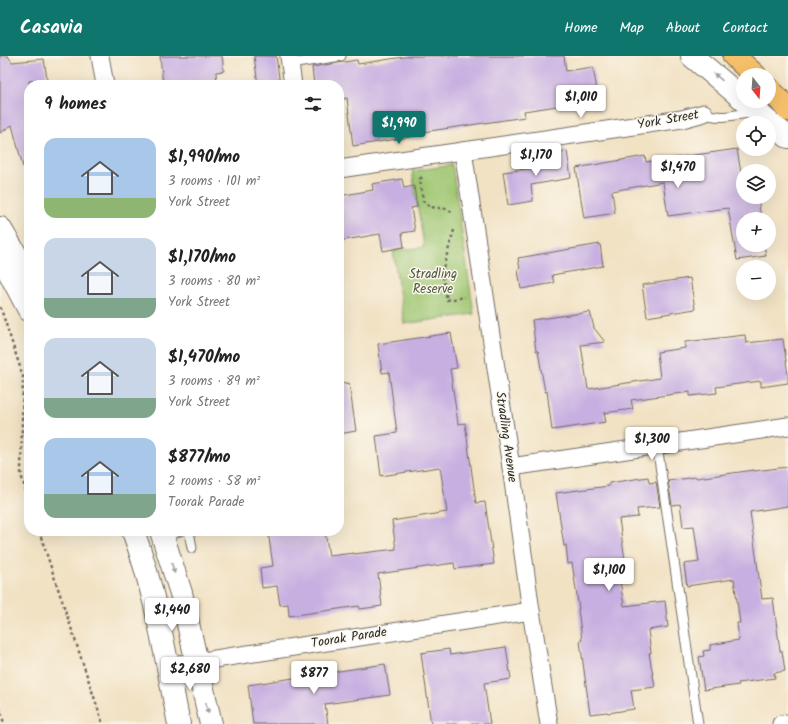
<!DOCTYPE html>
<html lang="en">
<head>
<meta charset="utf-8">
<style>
	:root { --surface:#fff; --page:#f6f6f6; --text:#222; --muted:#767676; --accent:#0f766e }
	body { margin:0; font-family:Kalam,sans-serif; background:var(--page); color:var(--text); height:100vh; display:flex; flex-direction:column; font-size:15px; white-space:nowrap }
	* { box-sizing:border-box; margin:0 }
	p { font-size:13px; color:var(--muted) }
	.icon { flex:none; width:22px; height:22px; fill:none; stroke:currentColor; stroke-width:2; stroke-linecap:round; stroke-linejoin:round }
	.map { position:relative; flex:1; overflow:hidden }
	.drawer { position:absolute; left:24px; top:24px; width:320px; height:456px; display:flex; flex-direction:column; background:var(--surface); border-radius:16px; box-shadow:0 4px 16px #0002 }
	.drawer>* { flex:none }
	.needle { width:26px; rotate:163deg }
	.fabs { position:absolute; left:736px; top:12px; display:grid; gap:8px }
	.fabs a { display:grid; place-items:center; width:40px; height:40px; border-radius:50%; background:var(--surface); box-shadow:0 4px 16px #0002; font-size:20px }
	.price { position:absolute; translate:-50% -34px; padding:0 9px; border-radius:4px; background:#fff; color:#222; font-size:13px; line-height:26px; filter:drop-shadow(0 1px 2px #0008) }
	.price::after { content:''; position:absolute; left:50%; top:24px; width:12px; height:9px; margin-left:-6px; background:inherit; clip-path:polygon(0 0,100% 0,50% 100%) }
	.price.active { background:var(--accent); color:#fff }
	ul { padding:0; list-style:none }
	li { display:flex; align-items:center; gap:12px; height:100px; padding:0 20px }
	li span { display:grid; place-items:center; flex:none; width:112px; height:80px; border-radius:12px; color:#555 }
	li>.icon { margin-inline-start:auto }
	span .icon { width:48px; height:48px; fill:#fffc; stroke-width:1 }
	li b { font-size:17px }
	h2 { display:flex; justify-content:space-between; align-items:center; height:48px; padding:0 20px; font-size:17px }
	header { display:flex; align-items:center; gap:24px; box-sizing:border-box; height:56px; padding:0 20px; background:var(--accent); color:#fff }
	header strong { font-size:19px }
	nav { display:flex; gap:22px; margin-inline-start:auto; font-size:14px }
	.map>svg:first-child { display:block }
	.green { fill:#9fc671; stroke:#65784e }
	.building { fill:#c7afe1 }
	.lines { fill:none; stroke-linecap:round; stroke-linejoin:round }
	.service-casing { stroke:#716b61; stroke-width:11 }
	.minor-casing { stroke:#716b61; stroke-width:19 }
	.tertiary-casing { stroke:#716b61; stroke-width:24 }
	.trunk-casing { stroke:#716b61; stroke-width:24 }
	.path { stroke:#716b61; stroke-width:2.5; stroke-dasharray:3 3; stroke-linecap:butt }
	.service { stroke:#fff; stroke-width:9 }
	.minor { stroke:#fff; stroke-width:17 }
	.tertiary { stroke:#fff; stroke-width:22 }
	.trunk { stroke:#f6c06b; stroke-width:22 }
	.oneway { fill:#a0a0a0 }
	.labels { text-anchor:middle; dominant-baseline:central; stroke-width:3; stroke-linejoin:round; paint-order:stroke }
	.street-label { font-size:13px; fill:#2b2b2b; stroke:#fbf7ec }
	.park-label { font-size:13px; fill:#4e5a40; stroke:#fbf7ec }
</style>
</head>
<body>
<header>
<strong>Casavia</strong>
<nav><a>Home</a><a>Map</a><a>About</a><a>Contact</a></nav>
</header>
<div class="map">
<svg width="788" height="668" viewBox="0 0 788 668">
	<rect width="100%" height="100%" fill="#fbf7ec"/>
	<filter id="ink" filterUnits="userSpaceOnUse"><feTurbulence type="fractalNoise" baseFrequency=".025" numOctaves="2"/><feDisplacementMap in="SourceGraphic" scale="8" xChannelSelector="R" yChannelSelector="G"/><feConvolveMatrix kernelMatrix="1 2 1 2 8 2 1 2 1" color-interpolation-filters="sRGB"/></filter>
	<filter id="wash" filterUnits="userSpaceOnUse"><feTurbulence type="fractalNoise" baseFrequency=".012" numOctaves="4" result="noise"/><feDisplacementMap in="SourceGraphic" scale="16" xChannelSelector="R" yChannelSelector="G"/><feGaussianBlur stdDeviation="0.9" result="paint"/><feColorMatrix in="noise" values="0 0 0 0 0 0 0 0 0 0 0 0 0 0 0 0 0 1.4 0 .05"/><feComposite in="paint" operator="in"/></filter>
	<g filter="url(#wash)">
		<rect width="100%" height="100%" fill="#f2e2c4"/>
		<polygon class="green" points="452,109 474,258 404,268 393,195 424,191 412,115"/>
		<g id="blocks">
			<g class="building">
				<polygon points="0,0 8,0 12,6 44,3 47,23 29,25 29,110 23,111 12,69 0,77"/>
				<polygon points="160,0 222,0 224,15 216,16 217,29 163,29"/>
				<polygon points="254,0 276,0 280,29 258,29"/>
				<polygon points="410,0 564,0 566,15 593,11 598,41 571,45 571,48 524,55 525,61 416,77 416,80 353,90 347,42 339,44 339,29 314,29 312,11 357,4 358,8"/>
				<polygon points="737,93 741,117 743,117 743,141 758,141 761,163 743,163 743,189 764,189 766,200 737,204 728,152 668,160 663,126 612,135 615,157 584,162 576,112 645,100 646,106"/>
				<polygon points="567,95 571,122 531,129 533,145 508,149 503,116 542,111 541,100"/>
				<polygon points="402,123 404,132 414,130 417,151 411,152 415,175 402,177 404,191 383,195 380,178 339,185 339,140 373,134 372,128"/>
				<polygon points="600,188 603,210 552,219 554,227 521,233 518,214 520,213 518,202"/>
				<polygon points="690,222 695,253 647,261 642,229"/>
				<polygon points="590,256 594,272 605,286 581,289 588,333 660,322 657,296 685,292 685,286 745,279 746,287 783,283 788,319 788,327 761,331 761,325 716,331 717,337 690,340 690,336 631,344 633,353 604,357 606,366 552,374 547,335 545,336 538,295 536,295 532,264"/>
				<polygon points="451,277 457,312 450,313 458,368 465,367 476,447 485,446 494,508 455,513 454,507 378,518 382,550 360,553 359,550 289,560 288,548 280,549 277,530 262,532 260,512 273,510 268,475 325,475 329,500 354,497 354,498 396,493 392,465 447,456 440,411 381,420 376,380 397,377 389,316 382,317 378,288"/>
				<polygon points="349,327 356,375 339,378 339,328"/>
				<polygon points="788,411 788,450 750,456 762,543 773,542 780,595 782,595 785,615 774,617 775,622 738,627 739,629 704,634 699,601 704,600 703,595 710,594 710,589 739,584 737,567 740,567 734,523 687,530 684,508 699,506 694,470 683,471 680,448 672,449 668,425 696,421 697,422 754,414 754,415"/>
				<polygon points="648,421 649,427 656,426 660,451 637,453 638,461 619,463 626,511 618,512 624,550 665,545 668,571 648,574 651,597 649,597 655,631 631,634 634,653 608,657 607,656 590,658 580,585 582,584 578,553 579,553 572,507 568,508 566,489 564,490 556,437 609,430 609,427"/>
				<polygon points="506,591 511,623 484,627 490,668 431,668 421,597 449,593 450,599"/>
				<polygon points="385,608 390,639 325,648 328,668 253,668 248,629"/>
			</g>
		</g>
	</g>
	<g filter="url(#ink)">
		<use href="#blocks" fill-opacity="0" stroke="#716b61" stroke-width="1"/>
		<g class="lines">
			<defs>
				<g id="service">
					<polyline points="290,8 341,0"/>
					<path d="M704,57C721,65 736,57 754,57"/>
					<polyline points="657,389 698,668"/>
					<polyline points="189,475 192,492"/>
					<polyline points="163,481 180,475"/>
				</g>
				<g id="minor">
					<polyline points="100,0 105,29"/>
					<polyline points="289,0 293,29"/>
					<polyline points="463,95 511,411 531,555 549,668"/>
					<polyline points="339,113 682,63 704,57"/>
					<polyline points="511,411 788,370"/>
					<polyline points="167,609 197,606 228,601 531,555"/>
					<polyline points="781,668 788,667"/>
				</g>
				<g id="tertiary">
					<polyline points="692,0 743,43"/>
					<polyline points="745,45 771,68 788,81"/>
					<polyline points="0,172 29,220"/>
					<polyline points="0,199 29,254"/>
					<path d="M133,475C156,537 166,603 179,668"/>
					<polyline points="161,475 181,537 211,668"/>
				</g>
				<g id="trunk">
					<polyline points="734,0 755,19"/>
					<polyline points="769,33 777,41 788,54"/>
				</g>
			</defs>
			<use href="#service" class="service-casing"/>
			<use href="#minor" class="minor-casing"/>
			<use href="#tertiary" class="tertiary-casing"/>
			<use href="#trunk" class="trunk-casing"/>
			<g class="path">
				<polyline points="422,121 420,123 423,145 430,151 448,153 453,158"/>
				<polyline points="454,174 442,216 447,244 465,241"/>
				<polyline points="0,251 1,253 23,320 21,416 22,422 29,445"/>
				<polyline points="39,475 103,668"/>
				<polyline points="0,651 4,668"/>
			</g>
			<use href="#service" class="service"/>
			<use href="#minor" class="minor"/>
			<use href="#tertiary" class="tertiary"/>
			<use href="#trunk" class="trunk"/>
		</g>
		<defs><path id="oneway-solid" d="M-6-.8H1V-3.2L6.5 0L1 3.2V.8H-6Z"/></defs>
		<g class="oneway">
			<use href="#oneway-solid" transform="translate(718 21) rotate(-140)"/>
			<use href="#oneway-solid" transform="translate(173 512) rotate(73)"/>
			<use href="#oneway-solid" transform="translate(207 652) rotate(77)"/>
		</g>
	</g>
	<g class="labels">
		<g class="street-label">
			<text transform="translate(668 64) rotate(-10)">York Street</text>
			<text transform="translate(506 381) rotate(82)">Stradling Avenue</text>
			<text transform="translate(349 582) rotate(-9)">Toorak Parade</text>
		</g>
		<g class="park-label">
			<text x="433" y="218">Stradling<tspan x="433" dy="15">Reserve</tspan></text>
		</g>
	</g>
</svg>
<div class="fabs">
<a><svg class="needle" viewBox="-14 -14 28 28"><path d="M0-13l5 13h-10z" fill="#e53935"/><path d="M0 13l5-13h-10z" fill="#767676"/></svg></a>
<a><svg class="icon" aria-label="locate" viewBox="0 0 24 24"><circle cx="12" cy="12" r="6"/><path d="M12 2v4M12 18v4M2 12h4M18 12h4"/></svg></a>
<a><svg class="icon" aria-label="layers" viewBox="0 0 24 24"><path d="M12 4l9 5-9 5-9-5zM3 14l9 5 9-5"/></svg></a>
<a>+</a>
<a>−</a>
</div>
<b class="price" style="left:581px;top:63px">$1,010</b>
<b class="price active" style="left:399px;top:89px">$1,990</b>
<b class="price" style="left:536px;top:121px">$1,170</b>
<b class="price" style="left:678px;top:133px">$1,470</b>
<b class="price" style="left:652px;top:405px">$1,300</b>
<b class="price" style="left:609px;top:536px">$1,100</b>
<b class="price" style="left:172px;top:576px">$1,440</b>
<b class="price" style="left:190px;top:635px">$2,680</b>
<b class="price" style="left:314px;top:639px">$877</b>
<section class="drawer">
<h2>9 homes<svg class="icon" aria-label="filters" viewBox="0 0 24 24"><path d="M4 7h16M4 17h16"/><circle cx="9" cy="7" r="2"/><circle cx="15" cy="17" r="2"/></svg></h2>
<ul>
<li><span style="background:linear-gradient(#a9c7e8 75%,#8fb573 0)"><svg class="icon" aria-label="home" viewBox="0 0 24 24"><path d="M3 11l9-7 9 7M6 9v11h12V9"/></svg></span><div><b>$1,990/mo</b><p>3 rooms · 101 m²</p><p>York Street</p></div></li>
<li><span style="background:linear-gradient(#c9d6e8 75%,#7fa58c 0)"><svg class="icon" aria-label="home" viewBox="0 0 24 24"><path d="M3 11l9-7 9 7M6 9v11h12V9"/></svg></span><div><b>$1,170/mo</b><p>3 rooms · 80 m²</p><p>York Street</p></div></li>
<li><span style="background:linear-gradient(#c9d6e8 75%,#7fa58c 0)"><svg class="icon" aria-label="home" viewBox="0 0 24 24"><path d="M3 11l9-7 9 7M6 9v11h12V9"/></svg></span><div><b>$1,470/mo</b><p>3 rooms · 89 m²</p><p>York Street</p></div></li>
<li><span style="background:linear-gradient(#a9c7e8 70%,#7fa58c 0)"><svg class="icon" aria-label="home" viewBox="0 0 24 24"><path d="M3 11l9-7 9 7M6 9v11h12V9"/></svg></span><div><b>$877/mo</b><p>2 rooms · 58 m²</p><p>Toorak Parade</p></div></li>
</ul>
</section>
</div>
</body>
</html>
